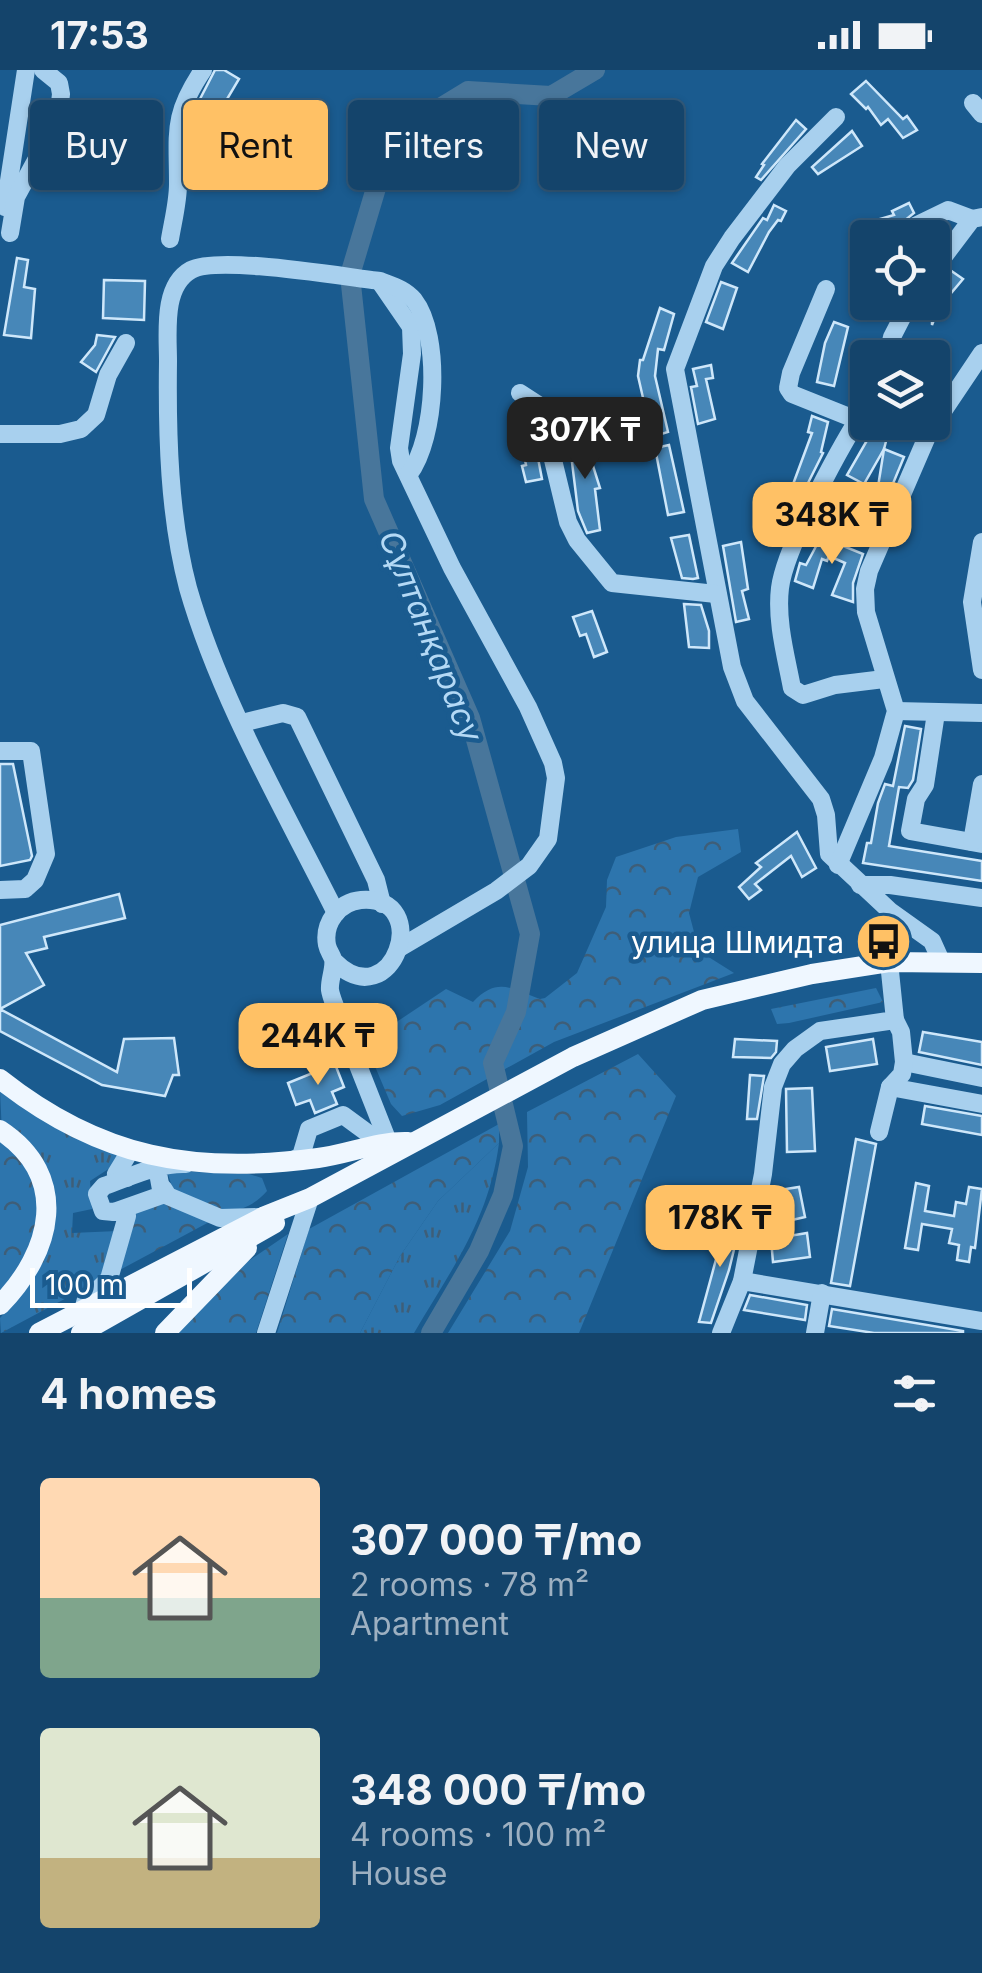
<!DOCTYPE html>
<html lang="en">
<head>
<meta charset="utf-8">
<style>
	:root { --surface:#14446b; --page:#1d4b71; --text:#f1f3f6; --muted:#9db0c1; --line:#335c7e; --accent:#ffc165 }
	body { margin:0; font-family:Inter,sans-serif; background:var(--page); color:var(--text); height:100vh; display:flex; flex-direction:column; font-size:38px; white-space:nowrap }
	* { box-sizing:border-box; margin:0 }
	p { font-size:32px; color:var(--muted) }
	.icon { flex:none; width:55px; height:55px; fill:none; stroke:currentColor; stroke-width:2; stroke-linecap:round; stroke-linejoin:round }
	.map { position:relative; height:1263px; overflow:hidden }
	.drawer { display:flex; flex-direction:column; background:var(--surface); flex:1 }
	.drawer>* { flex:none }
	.guide { position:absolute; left:30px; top:30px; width:922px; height:90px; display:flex; gap:20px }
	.fabs { position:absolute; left:850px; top:150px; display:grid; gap:20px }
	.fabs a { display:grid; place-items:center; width:100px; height:100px; border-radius:10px; background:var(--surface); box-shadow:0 2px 8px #0004,0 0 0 2px var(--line); font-size:50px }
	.scale { position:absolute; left:30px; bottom:25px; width:162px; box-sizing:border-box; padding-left:10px; border:5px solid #fff; border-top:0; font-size:28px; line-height:35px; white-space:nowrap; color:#fff; -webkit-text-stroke:8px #1a5b8f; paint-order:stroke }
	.price { position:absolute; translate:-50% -85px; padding:0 22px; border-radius:20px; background:var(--accent); color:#111; font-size:32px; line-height:65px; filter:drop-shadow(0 2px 5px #0008) }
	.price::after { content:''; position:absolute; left:50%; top:60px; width:30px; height:22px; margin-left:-15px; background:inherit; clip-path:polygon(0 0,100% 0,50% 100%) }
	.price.selected { background:#222; color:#fff }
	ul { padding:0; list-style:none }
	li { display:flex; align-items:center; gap:30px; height:250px; padding:0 40px }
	li span { display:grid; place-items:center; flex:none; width:280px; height:200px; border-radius:10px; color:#555 }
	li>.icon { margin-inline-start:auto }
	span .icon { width:120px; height:120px; fill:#fffc; stroke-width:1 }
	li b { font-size:42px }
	h2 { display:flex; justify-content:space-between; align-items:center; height:120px; padding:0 40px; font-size:42px }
	.pill { padding:0 35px; border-radius:10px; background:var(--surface); box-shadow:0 2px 8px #0004,0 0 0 2px var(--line); font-size:35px; line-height:90px }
	.pill.selected { background:var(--accent); color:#111 }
	.status { display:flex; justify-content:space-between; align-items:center; height:70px; padding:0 50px; background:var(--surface); direction:ltr }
	.status svg { height:28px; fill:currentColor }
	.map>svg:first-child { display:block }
	.grass { fill:url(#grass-tufts) }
	.forest { fill:url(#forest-crowns) }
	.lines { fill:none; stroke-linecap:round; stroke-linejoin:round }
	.river { stroke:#48769b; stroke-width:20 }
	.building { fill:#4787b8; stroke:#cee7fa; stroke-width:2.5 }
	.minor { stroke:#a8d0ee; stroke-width:18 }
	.major { stroke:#eff7ff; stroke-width:20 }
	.labels { text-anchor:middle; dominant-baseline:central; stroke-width:9; stroke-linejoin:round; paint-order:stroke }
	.poi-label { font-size:30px; fill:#fff; stroke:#1a5b8f; text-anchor:end }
	.water-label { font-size:32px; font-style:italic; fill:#b4d9f5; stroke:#1a5b8f }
</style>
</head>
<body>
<div class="status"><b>17:53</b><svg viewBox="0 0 49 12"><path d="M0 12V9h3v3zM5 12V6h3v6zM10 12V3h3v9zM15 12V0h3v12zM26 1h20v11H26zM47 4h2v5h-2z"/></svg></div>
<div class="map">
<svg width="982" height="1263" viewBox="0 0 982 1263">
	<defs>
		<pattern id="grass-tufts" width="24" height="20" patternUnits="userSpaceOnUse" patternTransform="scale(2.5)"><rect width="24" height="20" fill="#2d75ad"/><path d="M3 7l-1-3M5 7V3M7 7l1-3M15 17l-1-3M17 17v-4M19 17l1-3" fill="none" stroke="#3e5e78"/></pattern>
		<pattern id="forest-crowns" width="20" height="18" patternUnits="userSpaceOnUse" patternTransform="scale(2.5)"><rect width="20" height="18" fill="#2d75ad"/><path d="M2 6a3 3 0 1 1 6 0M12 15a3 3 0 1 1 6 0" fill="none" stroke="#3e5e78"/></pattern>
	</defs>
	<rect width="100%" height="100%" fill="#1a5b8f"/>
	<g class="grass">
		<polygon points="0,1020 121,1084 113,1096 90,1111 92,1139 73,1143 72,1163 118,1161 102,1209 1,1263 0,1248 10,1237"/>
		<path d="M499,1073C489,1150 452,1198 414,1263H360L400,1186L438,1131Z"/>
	</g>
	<g class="forest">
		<path d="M738,759L741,782L698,807L689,843L699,881L734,903L554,972L440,1035L402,1046L391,1034L365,973L446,919L473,932C497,907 511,918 540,929L545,928L577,903L606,837L607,810L616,787L676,767Z"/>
		<polygon points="876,918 883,932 789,953 777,954 771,939"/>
		<polygon points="638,984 676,1026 579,1263 448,1263 510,1161 528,1097 527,1042"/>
		<polygon points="499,1054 499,1073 438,1131 400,1186 360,1263 277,1263 309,1159"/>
		<polygon points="0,1069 20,1088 38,1122 36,1166 0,1225"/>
		<path d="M167,1101L249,1104L262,1108L267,1121C236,1155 209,1138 174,1123Z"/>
		<polygon points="166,1133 211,1151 116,1202 134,1143"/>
		<polygon points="288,1164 256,1263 172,1263 225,1207"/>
	</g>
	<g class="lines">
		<polyline class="river" points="431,1263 479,1181 503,1125 513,1076 493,993 516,942 530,864 470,648 374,429 350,205 391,68 468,21 551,26 595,0"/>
	</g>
	<g class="building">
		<polygon points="215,0 224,0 239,9 220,41 200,29"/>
		<polygon points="866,11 903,49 907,46 917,60 903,68 888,49 881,55 868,37 866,39 851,24"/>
		<polygon points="71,49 77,50 71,98 59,96 62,69"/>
		<polygon points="796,50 806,59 761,110 756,107 764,95 762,94"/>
		<polygon points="852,61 862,76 818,104 812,97"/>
		<polygon points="909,133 914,143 888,164 873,167 870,152 894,145 892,141"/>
		<polygon points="774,135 786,141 781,151 778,150 769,162 748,202 732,193 763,148 767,150"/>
		<polygon points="17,188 28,190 24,217 35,219 31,268 4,265"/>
		<polygon points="950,200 963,209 952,222 946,218 932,255 932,216"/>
		<polygon points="104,210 145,211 144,250 103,248"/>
		<polygon points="721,212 737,218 723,259 706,252"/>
		<polygon points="660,238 674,244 664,280 658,279 655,306 668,362 652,367 638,306 640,290 643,290"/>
		<polygon points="834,252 848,257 834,316 817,312 825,273"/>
		<polygon points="97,265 115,267 96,302 81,292 95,275"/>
		<polygon points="711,295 713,308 706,309 715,349 698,354 691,317 697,316 693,299"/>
		<polygon points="812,346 828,352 821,382 823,383 804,421 792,417 812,363 808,362"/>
		<polygon points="873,352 890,356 884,379 864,414 847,405 869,367"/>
		<polygon points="533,362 542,409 526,412 522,396 526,395 520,364"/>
		<polygon points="588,366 591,380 588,380 600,418 595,419 600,460 587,463 578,441 571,384 567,384 565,370"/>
		<polygon points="669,375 684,442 668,445 655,378"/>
		<polygon points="884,379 904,387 887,428 877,423"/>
		<polygon points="689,465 698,508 693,509 682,508 671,468"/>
		<polygon points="821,467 863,484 853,513 853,532 832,525 845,493 829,486 827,491 822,489 813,518 795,511 800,493 806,495"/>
		<polygon points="741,472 748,519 742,521 749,549 736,552 723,476"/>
		<polygon points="684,534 701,535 709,561 709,578 689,577"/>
		<polygon points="592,541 607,582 594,587 586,564 580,566 573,547"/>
		<polygon points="905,656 921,659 913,710 908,718 899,717 889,776 982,791 982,811 863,793 867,773 871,773 878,733 885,714 893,716"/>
		<polygon points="0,694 13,694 32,786 30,790 0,796"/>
		<polygon points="797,762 816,798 802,807 791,786 755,814 761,820 749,829 739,817 761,797 756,793"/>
		<polygon points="119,824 125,848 44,867 47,878 26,883 44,915 0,939 0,855"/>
		<polygon points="0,939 117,1002 124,969 174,968 179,1005 173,1005 165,1026 102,1015 0,961"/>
		<polygon points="923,962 982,972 982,995 919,982"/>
		<polygon points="735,969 777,971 776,982 771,988 733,987"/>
		<polygon points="873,969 877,994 830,1001 826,977"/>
		<polygon points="335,994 344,1017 332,1022 337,1034 315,1043 310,1030 296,1035 288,1013"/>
		<polygon points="750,1005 764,1006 757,1049 747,1049"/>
		<polygon points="812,1018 815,1081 787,1082 786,1019"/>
		<polygon points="925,1036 982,1046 982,1065 922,1054"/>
		<polygon points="856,1069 876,1074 850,1216 831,1213"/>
		<polygon points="916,1113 929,1116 925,1141 954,1146 956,1132 966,1134 969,1117 982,1119 975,1178 971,1177 969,1192 957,1190 959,1175 949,1173 952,1159 922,1154 918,1180 905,1178"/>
		<polygon points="799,1117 805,1147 779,1153 773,1121"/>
		<polygon points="727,1149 741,1151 729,1200 711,1253 699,1252"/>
		<polygon points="807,1163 810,1187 773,1192 771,1169"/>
		<polygon points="750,1225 807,1235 805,1250 744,1240"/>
		<polygon points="832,1239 963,1261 963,1263 874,1263 829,1256"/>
	</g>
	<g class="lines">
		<g class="minor">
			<polyline points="973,33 982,44"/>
			<polyline points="836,47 787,96 732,168 714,196 675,299 732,597 745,631 821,729 826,745 829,784 890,841 932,871 941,891"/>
			<polyline points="5,137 26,0"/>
			<polyline points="10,163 16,127 58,50 61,24 59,13 43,0"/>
			<polyline points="900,168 915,156 948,140 972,149"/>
			<path d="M170,169C173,151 178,132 178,114C178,62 172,46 203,0"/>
			<polyline points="932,202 972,149 982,147"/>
			<polyline points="380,212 411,257 412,284 399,378 401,391 452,498 528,637 553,693 556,708 548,769 529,796 496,821 401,877"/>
			<polyline points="826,219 791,303 788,318 792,324 857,350"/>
			<polyline points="887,288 892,267 910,232"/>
			<polyline points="520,323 540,336 568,452 577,470 612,513 716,524"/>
			<path d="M868,334C843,371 785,477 780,518C776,551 786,586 792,618L803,625L835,615L884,609"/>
			<polyline points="0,364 60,364 81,359 96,345 108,305 126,273"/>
			<polyline points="982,472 972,532 982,600"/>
			<polyline points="896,641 982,643"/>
			<polyline points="936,643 925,715 916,729 910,761 982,774"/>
			<polyline points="242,653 283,643 297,647 376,810 382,834"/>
			<polyline points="0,681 31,681 46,784 35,810 25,819 0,820"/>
			<polyline points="972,772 982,714"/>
			<polyline points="838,795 883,688 896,641 866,542 865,519 869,501 929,362 982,283"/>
			<polyline points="860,815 890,815 982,828"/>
			<path d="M336,843C284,739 220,630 188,518C169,446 167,365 168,291C168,263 162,216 191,200C218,185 344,207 380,211C393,216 405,219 414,230C442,266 436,369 409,404"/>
			<path d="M334,891C393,950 435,824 361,830C339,832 323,853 327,875C328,880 331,884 333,889C335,898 329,910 330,920C331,927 335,935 337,942L393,1084"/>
			<polyline points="904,992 982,1008"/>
			<polyline points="890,1017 982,1034"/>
			<polyline points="879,1062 890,1017 902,1004 904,992 901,962 895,950"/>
			<polyline points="123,1078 127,1086 116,1104 119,1108 127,1108"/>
			<polyline points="291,1091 301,1086 309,1059 343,1045 373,1067 390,1071"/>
			<path d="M151,1100L158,1103L162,1125L114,1142L103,1141L97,1124L104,1116C130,1107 158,1093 186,1094"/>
			<polyline points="163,1118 168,1126 220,1148 259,1147"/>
			<polyline points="742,1211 982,1251"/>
			<polyline points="85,1232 109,1209 127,1146 123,1142 114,1142"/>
			<polyline points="266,1263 310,1128"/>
			<polyline points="721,1263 742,1211 763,1104 773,1017 782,994 795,979 820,961 895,950 889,892"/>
			<polyline points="815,1263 822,1223"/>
		</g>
		<g class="major">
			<path d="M0,1009C100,1088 194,1105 318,1088C349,1084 377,1071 408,1072"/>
			<path d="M0,1060C71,1107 52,1182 0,1235"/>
			<polyline points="39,1263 265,1146 310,1128 573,987 702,930 812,904 889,892 982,893"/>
			<polyline points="81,1263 275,1153"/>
			<polyline points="165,1263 247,1178"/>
		</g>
	</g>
	<defs>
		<symbol id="bus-disc" viewBox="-11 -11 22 22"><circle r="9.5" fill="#ffc165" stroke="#1a5b8f"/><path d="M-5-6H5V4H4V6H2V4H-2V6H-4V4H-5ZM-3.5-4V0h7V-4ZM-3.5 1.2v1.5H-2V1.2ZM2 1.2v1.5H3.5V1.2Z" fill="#111"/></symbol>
	</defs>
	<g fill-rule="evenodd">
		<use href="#bus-disc" x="852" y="840" width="63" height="63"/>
	</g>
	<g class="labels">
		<g class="poi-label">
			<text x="844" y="872">улица Шмидта</text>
		</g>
		<g class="water-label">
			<text transform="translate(431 566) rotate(68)">Сұлтанқарасу</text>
		</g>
	</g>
</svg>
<div class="fabs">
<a><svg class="icon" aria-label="locate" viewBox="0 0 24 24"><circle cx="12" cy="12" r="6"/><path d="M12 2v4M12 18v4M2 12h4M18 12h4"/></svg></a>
<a><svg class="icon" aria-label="layers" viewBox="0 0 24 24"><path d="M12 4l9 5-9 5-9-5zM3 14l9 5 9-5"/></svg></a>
</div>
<div class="scale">100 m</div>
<b class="price selected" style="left:585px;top:412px">307K ₸</b>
<b class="price" style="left:832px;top:497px">348K ₸</b>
<b class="price" style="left:318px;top:1018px">244K ₸</b>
<b class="price" style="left:720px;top:1200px">178K ₸</b>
<div class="guide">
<a class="pill">Buy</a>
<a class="pill selected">Rent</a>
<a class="pill">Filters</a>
<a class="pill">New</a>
</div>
</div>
<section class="drawer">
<h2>4 homes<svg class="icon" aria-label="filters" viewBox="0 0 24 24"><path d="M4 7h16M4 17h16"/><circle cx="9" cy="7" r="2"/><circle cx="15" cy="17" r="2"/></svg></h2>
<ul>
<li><span style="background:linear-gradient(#ffd9b3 60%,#7fa58c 0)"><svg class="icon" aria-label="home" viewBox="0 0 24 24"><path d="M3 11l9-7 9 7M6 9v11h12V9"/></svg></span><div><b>307 000 ₸/mo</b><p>2 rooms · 78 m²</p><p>Apartment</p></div></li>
<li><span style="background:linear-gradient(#dfe7d0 65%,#c2b280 0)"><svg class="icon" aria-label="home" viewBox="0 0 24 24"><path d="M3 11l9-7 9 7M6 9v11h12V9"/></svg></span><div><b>348 000 ₸/mo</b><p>4 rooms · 100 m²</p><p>House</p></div></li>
</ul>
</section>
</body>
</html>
